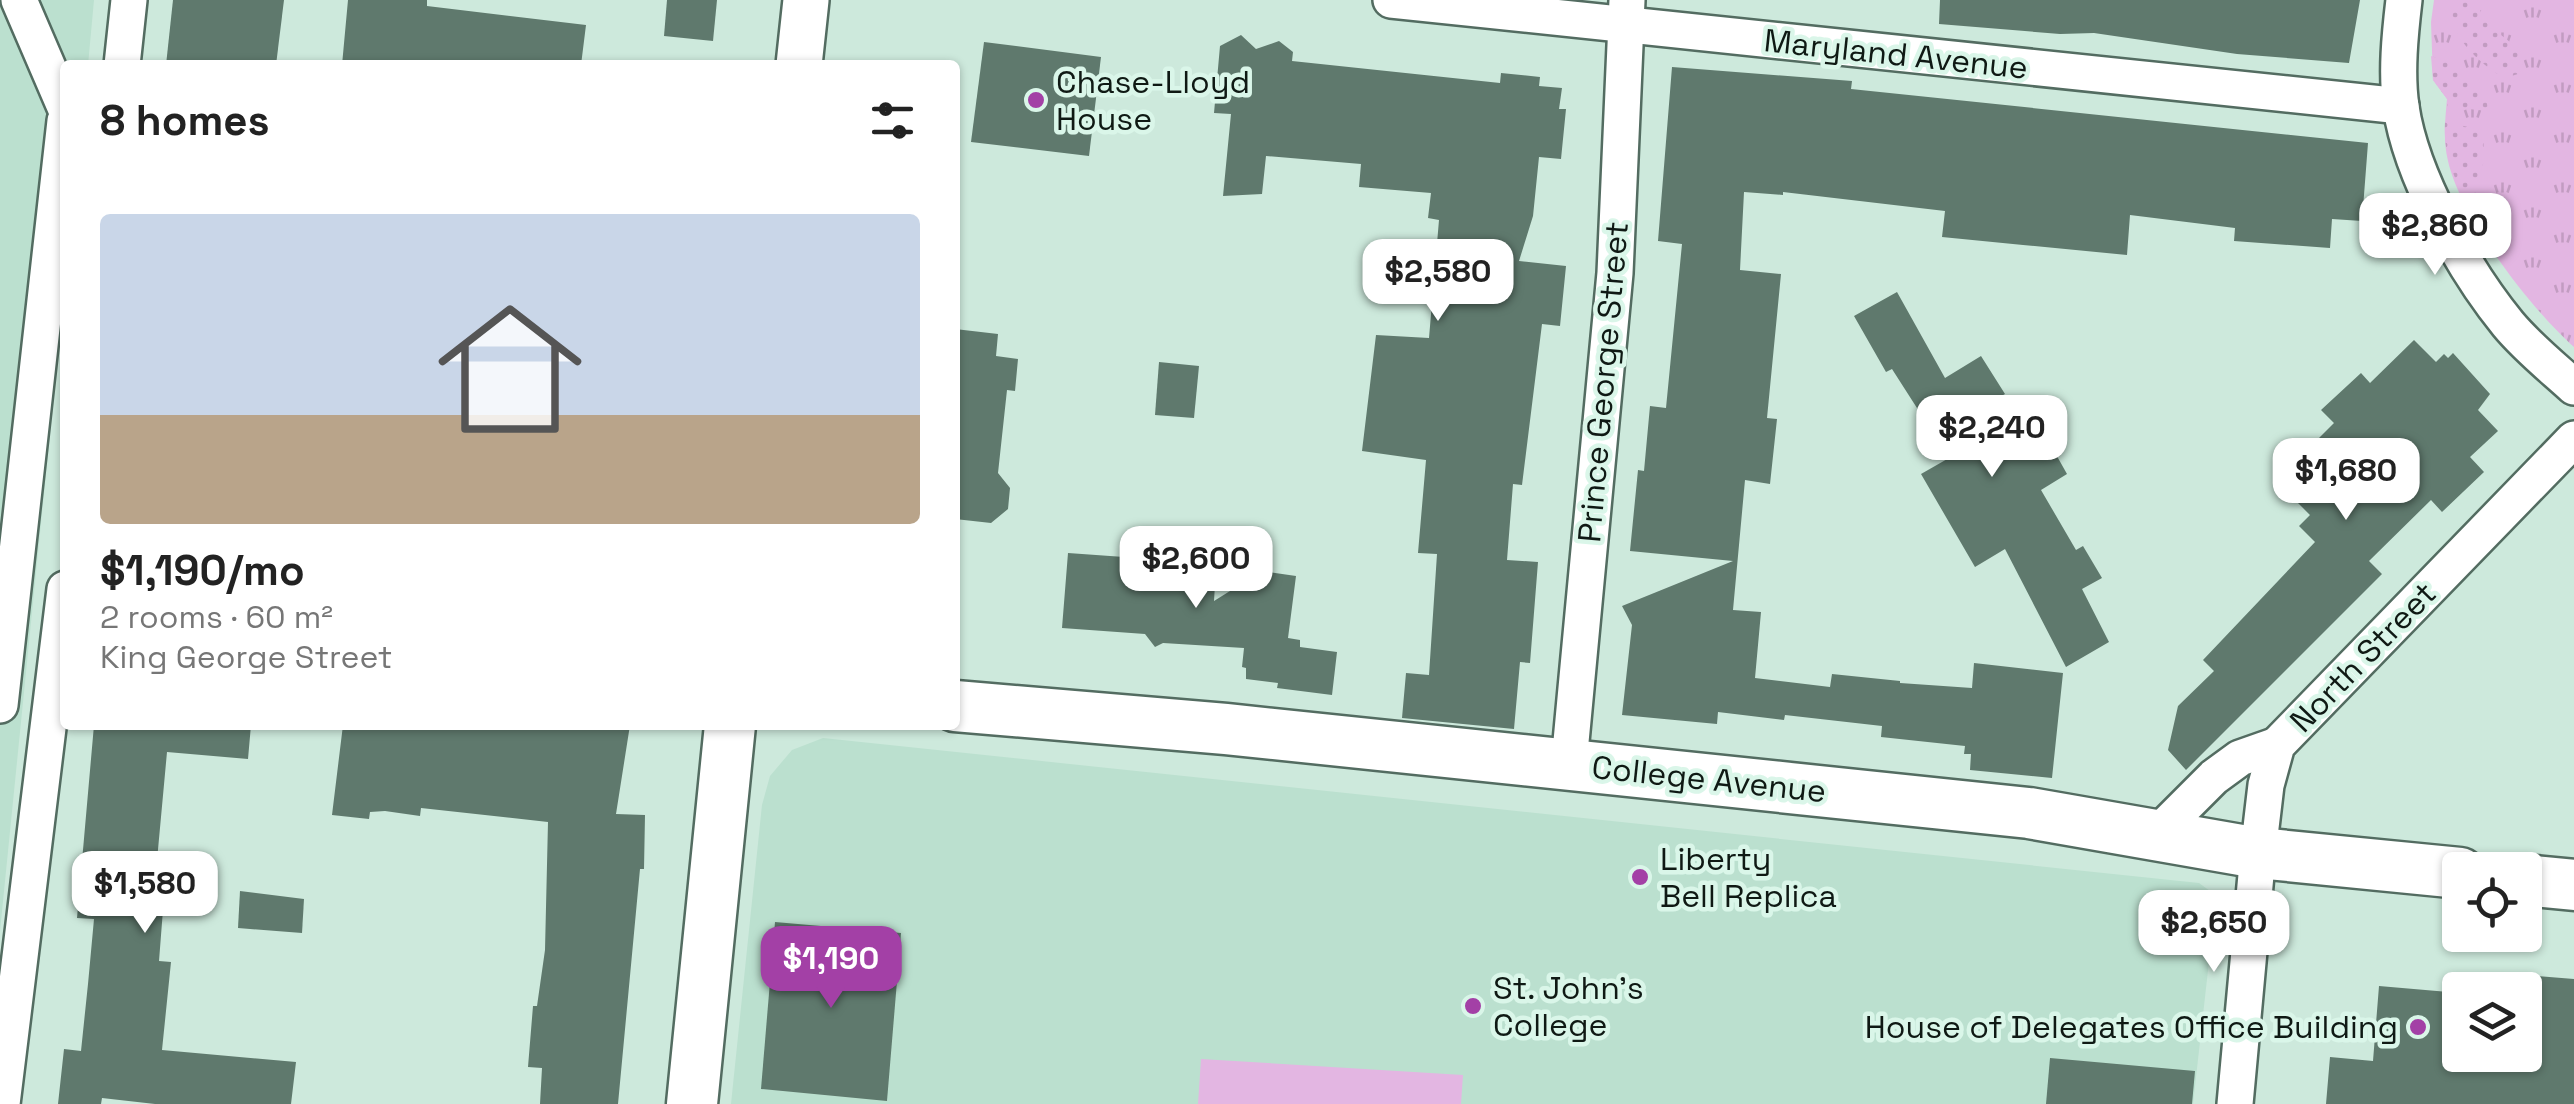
<!DOCTYPE html>
<html lang="en">
<head>
<meta charset="utf-8">
<style>
	:root { --surface:#fff; --page:#f2f2f2; --text:#222; --muted:#767676; --accent:#a340a6 }
	body { margin:0; font-family:"Space Grotesk",sans-serif; background:var(--page); color:var(--text); height:100vh; display:flex; flex-direction:column; font-size:38px; white-space:nowrap }
	* { box-sizing:border-box; margin:0 }
	p { font-size:32px; color:var(--muted) }
	.icon { flex:none; width:55px; height:55px; fill:none; stroke:currentColor; stroke-width:2; stroke-linecap:round; stroke-linejoin:round }
	.map { position:relative; flex:1; overflow:hidden }
	.panel { position:absolute; left:60px; top:60px; width:900px; height:670px; display:flex; flex-direction:column; background:var(--surface); border-radius:10px; box-shadow:0 2px 8px #0004 }
	.panel>* { flex:none }
	.buttons { position:absolute; left:2442px; top:852px; display:grid; gap:20px }
	.buttons a { display:grid; place-items:center; width:100px; height:100px; border-radius:10px; background:var(--surface); box-shadow:0 2px 8px #0004; font-size:50px }
	.price { position:absolute; translate:-50% -85px; padding:0 22px; border-radius:20px; background:#fff; color:#222; font-size:32px; line-height:65px; filter:drop-shadow(0 2px 5px #0008) }
	.price::after { content:''; position:absolute; left:50%; top:60px; width:30px; height:22px; margin-left:-15px; background:inherit; clip-path:polygon(0 0,100% 0,50% 100%) }
	.price.on { background:var(--accent); color:#fff }
	ul { padding:0; list-style:none }
	li { display:grid; align-content:center; gap:20px; height:530px; padding:0 40px }
	li span { display:grid; place-items:center; height:310px; border-radius:10px; color:#555 }
	li>.icon { margin-inline-start:auto }
	span .icon { width:180px; height:180px; fill:#fffc; stroke-width:1 }
	li b { font-size:42px }
	h2 { display:flex; justify-content:space-between; align-items:center; height:120px; padding:0 40px; font-size:42px }
	.map>svg:first-child { display:block }
	.built { fill:#bbe0cf }
	.grass { fill:url(#grass-tufts) }
	.garden { fill:url(#garden-dots) }
	.pitch { fill:#e3b6e2 }
	.building { fill:#5f796d }
	.lines { fill:none; stroke-linecap:round; stroke-linejoin:round }
	.minor-casing { stroke:#536c61; stroke-width:40 }
	.tertiary-casing { stroke:#536c61; stroke-width:50 }
	.secondary-casing { stroke:#536c61; stroke-width:55 }
	.minor { stroke:#fff; stroke-width:35 }
	.tertiary { stroke:#fff; stroke-width:45 }
	.secondary { stroke:#fff; stroke-width:50 }
	.poi-dot { fill:#a340a6; stroke:#daf6e9; stroke-width:4 }
	.labels { text-anchor:middle; dominant-baseline:central; stroke-width:9; stroke-linejoin:round; paint-order:stroke }
	.street-label { font-size:32px; fill:#0f1914; stroke:#daf6e9 }
	.poi-label { font-size:32px; fill:#0f1914; stroke:#daf6e9; text-anchor:start }
</style>
</head>
<body>
<div class="map">
<svg width="2574" height="1104" viewBox="0 0 2574 1104">
	<defs>
		<pattern id="grass-tufts" width="24" height="20" patternUnits="userSpaceOnUse" patternTransform="scale(2.5)"><rect width="24" height="20" fill="#e3b6e2"/><path d="M3 7l-1-3M5 7V3M7 7l1-3M15 17l-1-3M17 17v-4M19 17l1-3" fill="none" stroke="#c29cc1"/></pattern>
		<pattern id="garden-dots" width="8" height="8" patternUnits="userSpaceOnUse" patternTransform="scale(2.5)"><rect width="8" height="8" fill="#e3b6e2"/><path d="M2 2h.1M6 6h.1" fill="none" stroke="#c29cc1" stroke-width="1.8" stroke-linecap="round"/></pattern>
	</defs>
	<rect width="100%" height="100%" fill="#cde9dc"/>
	<g class="built">
		<polygon points="0,0 94,0 88,65 65,65 65,284 0,931"/>
		<polygon points="823,738 2199,883 2210,891 2215,908 2193,1104 731,1104 762,805 770,776 792,750"/>
	</g>
	<path class="grass" d="M2434,0H2574V347C2530,308 2461,218 2448,161C2443,140 2445,121 2447,99L2433,80L2431,22Z"/>
	<g class="garden">
		<path d="M2449,0H2479C2479,33 2511,31 2524,61L2518,74L2505,78C2478,64 2447,33 2449,0Z"/>
		<path d="M2431,56C2457,64 2484,83 2489,111L2447,107V99L2433,80Z"/>
		<path d="M2445,122L2482,130C2486,150 2484,192 2467,205C2454,176 2443,154 2445,122Z"/>
	</g>
	<polygon class="pitch" points="1201,1059 1463,1075 1461,1104 1198,1104"/>
	<g class="building">
		<polygon points="173,0 284,0 276,65 166,65"/>
		<polygon points="348,0 427,0 427,6 586,25 581,65 342,65"/>
		<polygon points="667,0 717,0 713,41 664,36"/>
		<polygon points="1940,0 2360,0 2349,63 2237,54 2094,33 2060,34 1939,24"/>
		<polygon points="1241,35 1256,49 1279,41 1293,52 1292,61 1500,83 1501,73 1540,77 1539,86 1562,88 1559,109 1566,109 1561,159 1539,157 1533,216 1519,261 1566,266 1560,326 1542,324 1522,485 1513,484 1507,560 1538,562 1530,663 1520,662 1514,729 1402,718 1406,673 1429,675 1437,554 1418,553 1426,460 1362,451 1376,335 1429,338 1439,220 1428,218 1431,193 1359,187 1361,164 1266,156 1262,194 1223,196 1231,114 1214,113 1220,46"/>
		<polygon points="984,42 1101,57 1089,156 971,142"/>
		<polygon points="1672,67 1852,81 1851,89 2368,143 2362,221 2332,219 2330,248 2234,241 2235,228 2130,215 2127,255 2023,245 1942,237 1945,211 1783,192 1783,195 1744,192 1740,270 1781,274 1767,418 1777,419 1770,484 1745,480 1733,610 1761,612 1755,678 1830,687 1832,674 1900,681 1900,683 1972,688 1974,663 2063,673 2052,778 1970,770 1971,754 1964,754 1965,746 1881,737 1882,726 1785,715 1784,720 1718,712 1717,724 1622,715 1632,625 1622,606 1733,561 1630,551 1638,470 1644,471 1650,406 1666,408 1682,244 1658,241"/>
		<polygon points="1897,292 1945,378 1981,356 2005,394 1991,402 2024,457 2049,442 2067,474 2041,490 2076,550 2083,546 2102,578 2082,589 2109,642 2066,667 2005,549 1975,567 1921,474 1949,458 1892,369 1886,372 1854,316"/>
		<polygon points="955,329 998,334 996,356 1018,359 1015,391 1007,390 998,473 1010,488 1008,509 991,523 955,519"/>
		<polygon points="2414,340 2436,362 2444,354 2448,358 2453,353 2490,394 2478,410 2498,431 2470,457 2484,472 2442,512 2431,500 2369,561 2382,574 2186,770 2168,750 2178,706 2214,671 2203,660 2315,542 2299,526 2310,515 2276,481 2334,423 2321,410 2361,373 2370,383"/>
		<polygon points="1159,362 1199,366 1194,418 1155,415"/>
		<polygon points="1185,533 1185,549 1217,551 1214,601 1262,571 1296,576 1288,638 1300,640 1300,647 1337,652 1332,695 1277,688 1278,683 1246,679 1246,668 1242,667 1244,648 1163,643 1155,647 1145,634 1062,628 1068,553 1152,559 1154,539"/>
		<polygon points="94,725 251,725 248,759 167,752 155,882 165,884 159,961 171,962 162,1050 296,1062 291,1104 155,1104 102,1098 101,1104 58,1104 64,1049 81,1051 88,984 94,919 77,918"/>
		<polygon points="343,725 630,725 616,814 645,815 644,869 640,869 618,1104 540,1104 542,1068 528,1067 533,1006 537,1006 545,950 548,822 421,808 420,816 385,811 370,812 369,819 332,815"/>
		<polygon points="240,891 304,899 302,933 238,928"/>
		<polygon points="775,922 901,933 887,1101 761,1089"/>
		<polygon points="2536,976 2574,979 2574,1104 2326,1104 2330,1057 2373,1061 2379,986 2460,993 2460,1055 2525,1055 2525,999 2534,1000"/>
		<polygon points="2050,1058 2195,1071 2192,1104 2046,1104"/>
	</g>
	<g class="lines">
		<defs>
			<g id="minor">
				<polyline points="19,0 65,107"/>
				<polyline points="1391,0 2401,106"/>
				<path d="M2404,0C2400,34 2396,73 2401,107C2411,176 2464,270 2508,324C2527,347 2552,367 2574,387"/>
				<polyline points="122,65 129,0"/>
				<polyline points="0,705 65,121"/>
				<polyline points="1569,763 1615,273 1627,0"/>
				<polyline points="2157,834 2214,777 2240,758 2277,745"/>
				<polyline points="2,1104 65,589"/>
				<polyline points="2235,1104 2258,853 2266,785 2277,745 2574,439"/>
			</g>
			<polyline id="tertiary" points="799,65 806,0"/>
			<g id="secondary">
				<polyline points="955,706 1226,729 2029,813 2258,853 2460,873"/>
				<polyline points="2525,880 2574,885"/>
				<polyline points="692,1104 730,725"/>
			</g>
		</defs>
		<use href="#minor" class="minor-casing"/>
		<use href="#tertiary" class="tertiary-casing"/>
		<use href="#secondary" class="secondary-casing"/>
		<use href="#minor" class="minor"/>
		<use href="#tertiary" class="tertiary"/>
		<use href="#secondary" class="secondary"/>
	</g>
	<g class="poi-dot">
		<circle cx="1036" cy="100" r="10"/>
		<circle cx="1640" cy="877" r="10"/>
		<circle cx="1473" cy="1006" r="10"/>
		<circle cx="2418" cy="1027" r="10"/>
	</g>
	<g class="labels">
		<g class="street-label">
			<text transform="translate(1896 54) rotate(6)">Maryland Avenue</text>
			<text transform="translate(1603 382) rotate(-85)">Prince George Street</text>
			<text transform="translate(2363 657) rotate(-46)">North Street</text>
			<text transform="translate(1709 779) rotate(6)">College Avenue</text>
		</g>
		<g class="poi-label">
			<text x="1056" y="82">Chase-Lloyd<tspan x="1056" dy="37">House</tspan></text>
			<text x="1660" y="859">Liberty<tspan x="1660" dy="37">Bell Replica</tspan></text>
			<text x="1493" y="988">St. John's<tspan x="1493" dy="37">College</tspan></text>
			<text x="2398" y="1027" text-anchor="end">House of Delegates Office Building</text>
		</g>
	</g>
</svg>
<div class="buttons">
<a><svg class="icon" aria-label="locate" viewBox="0 0 24 24"><circle cx="12" cy="12" r="6"/><path d="M12 2v4M12 18v4M2 12h4M18 12h4"/></svg></a>
<a><svg class="icon" aria-label="layers" viewBox="0 0 24 24"><path d="M12 4l9 5-9 5-9-5zM3 14l9 5 9-5"/></svg></a>
</div>
<b class="price" style="left:2435px;top:278px">$2,860</b>
<b class="price" style="left:1438px;top:324px">$2,580</b>
<b class="price" style="left:1992px;top:480px">$2,240</b>
<b class="price" style="left:2346px;top:523px">$1,680</b>
<b class="price" style="left:1196px;top:611px">$2,600</b>
<b class="price" style="left:145px;top:936px">$1,580</b>
<b class="price" style="left:2214px;top:975px">$2,650</b>
<b class="price on" style="left:831px;top:1011px">$1,190</b>
<section class="panel">
<h2>8 homes<svg class="icon" aria-label="filters" viewBox="0 0 24 24"><path d="M4 7h16M4 17h16"/><circle cx="9" cy="7" r="2"/><circle cx="15" cy="17" r="2"/></svg></h2>
<ul>
<li><span style="background:linear-gradient(#c9d6e8 65%,#b9a48a 0)"><svg class="icon" aria-label="home" viewBox="0 0 24 24"><path d="M3 11l9-7 9 7M6 9v11h12V9"/></svg></span><div><b>$1,190/mo</b><p>2 rooms · 60 m²</p><p>King George Street</p></div></li>
</ul>
</section>
</div>
</body>
</html>
